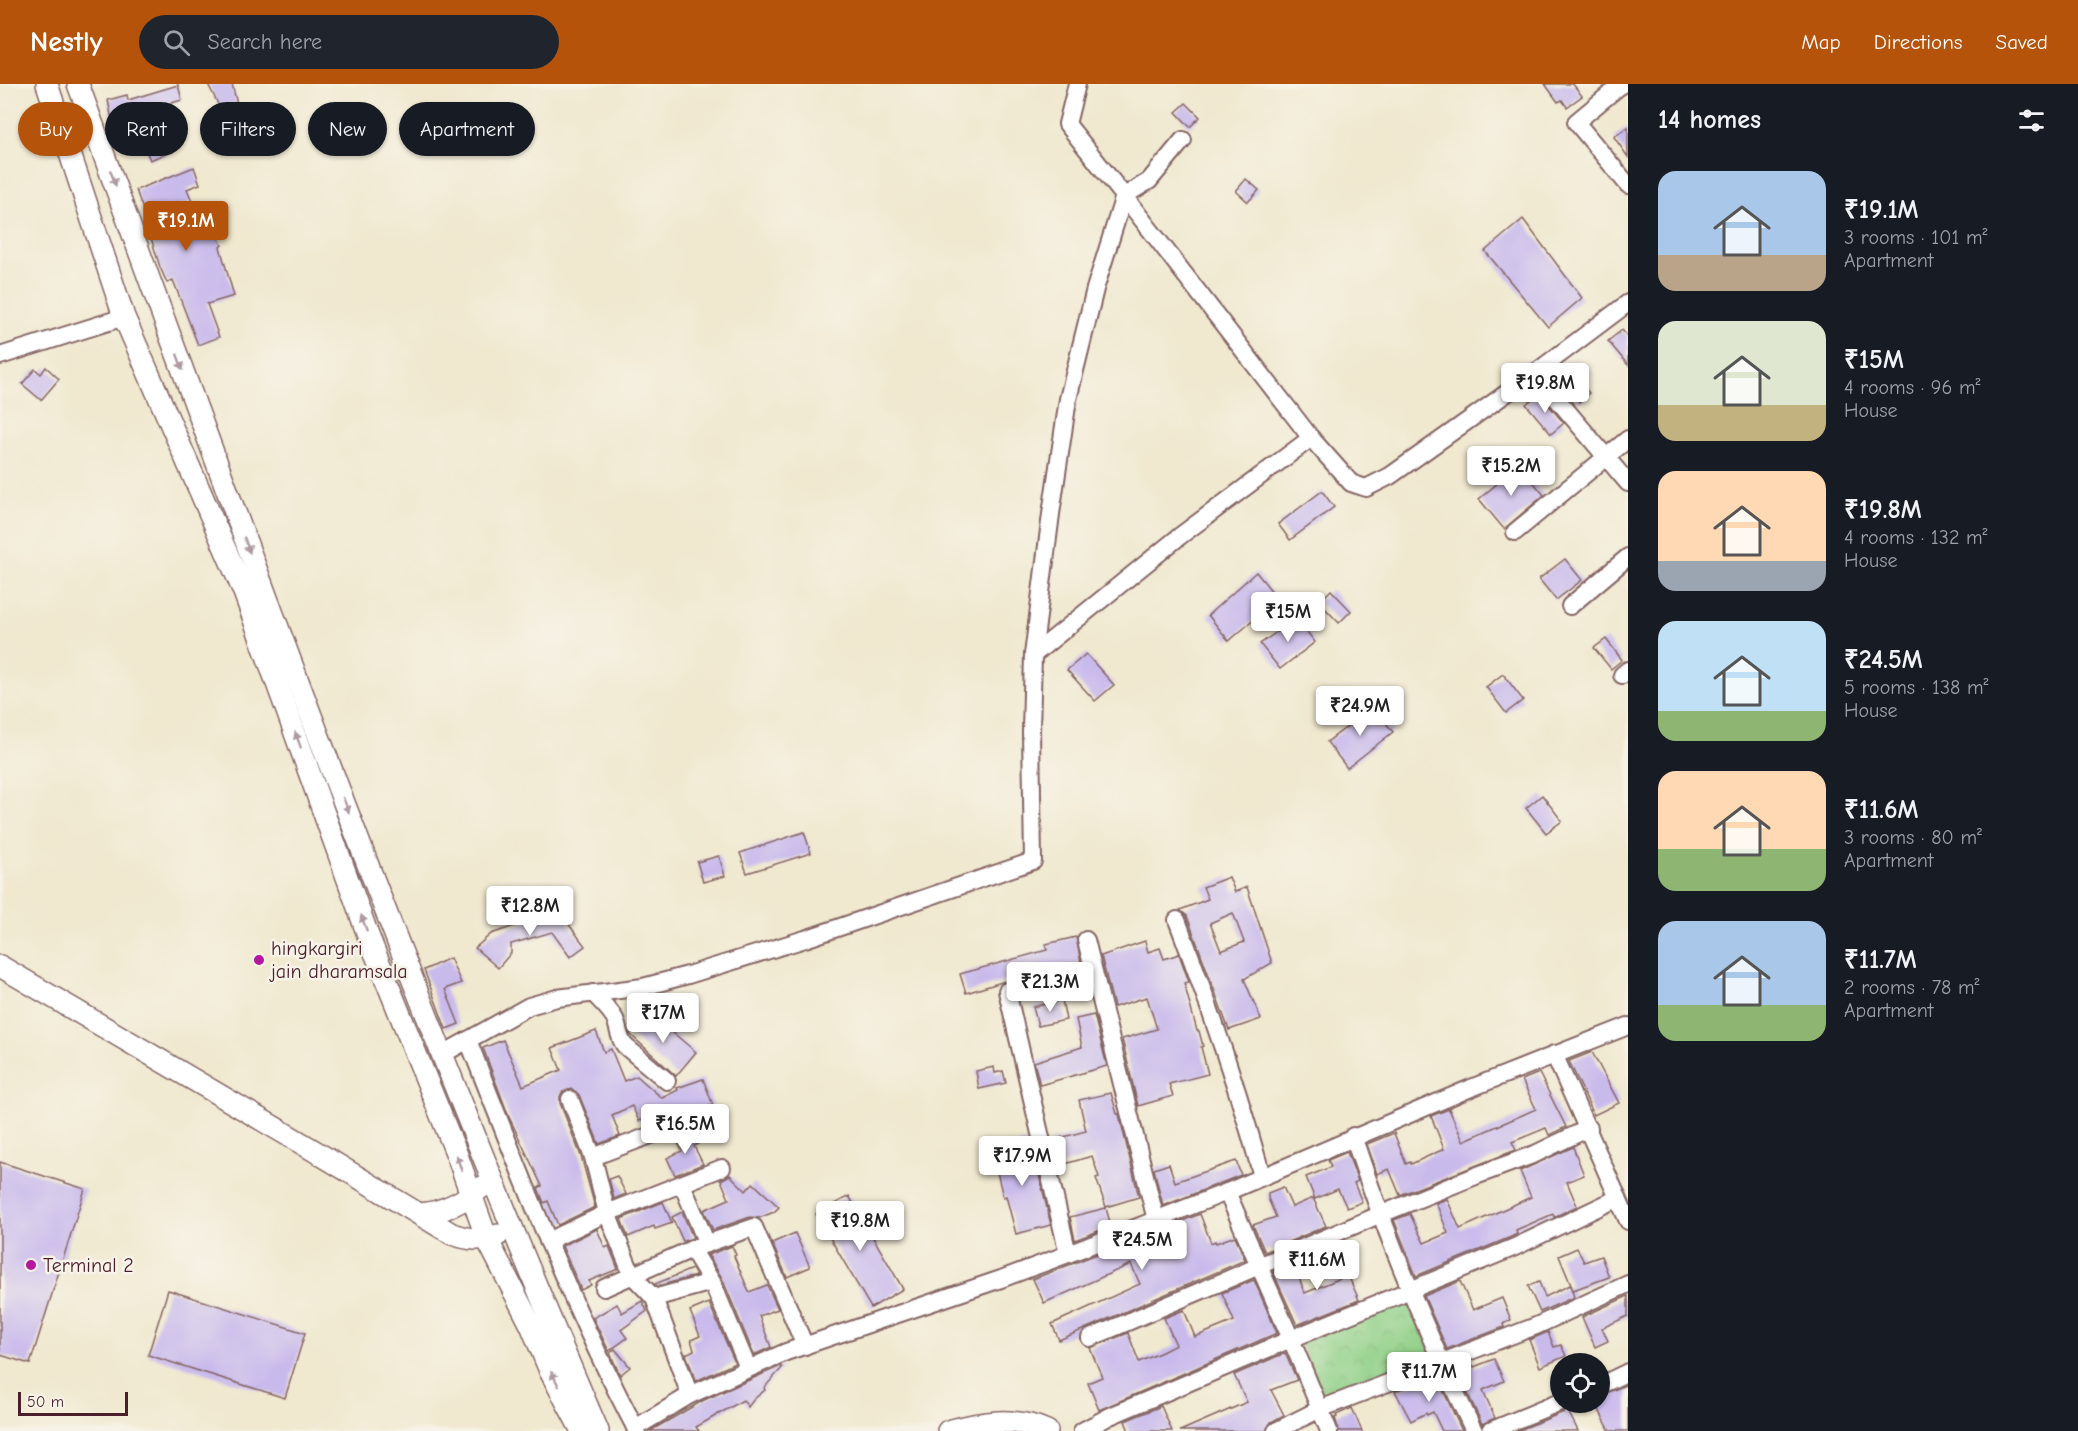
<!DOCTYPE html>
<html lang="en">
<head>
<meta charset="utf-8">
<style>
	:root { --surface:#171b24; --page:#20242c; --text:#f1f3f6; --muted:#9ea1a6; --accent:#b45309 }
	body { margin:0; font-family:"Comic Neue",sans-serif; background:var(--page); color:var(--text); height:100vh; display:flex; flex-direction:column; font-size:22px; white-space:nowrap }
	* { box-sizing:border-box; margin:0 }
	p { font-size:20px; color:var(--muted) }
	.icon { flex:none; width:33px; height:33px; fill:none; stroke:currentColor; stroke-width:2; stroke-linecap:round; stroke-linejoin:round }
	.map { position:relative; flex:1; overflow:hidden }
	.sheet { display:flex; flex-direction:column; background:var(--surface); width:450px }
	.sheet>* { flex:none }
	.hud { position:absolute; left:18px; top:18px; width:570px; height:54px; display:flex; gap:12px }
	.controls { position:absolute; left:1550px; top:1269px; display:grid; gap:12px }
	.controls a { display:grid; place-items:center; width:60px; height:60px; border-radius:50%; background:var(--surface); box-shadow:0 2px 4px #0004; font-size:30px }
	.scale { position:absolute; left:18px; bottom:15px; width:110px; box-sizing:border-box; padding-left:6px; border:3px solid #4a1f2b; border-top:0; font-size:16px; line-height:21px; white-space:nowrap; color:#4a1f2b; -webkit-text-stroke:4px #f7f3e8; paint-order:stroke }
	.price { position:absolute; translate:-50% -51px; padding:0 14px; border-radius:6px; background:#fff; color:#222; font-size:20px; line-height:39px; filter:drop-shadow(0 2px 3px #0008) }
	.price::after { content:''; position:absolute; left:50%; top:36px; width:18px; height:14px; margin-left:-9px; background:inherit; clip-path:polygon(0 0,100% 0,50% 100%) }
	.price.on { background:var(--accent); color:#fff }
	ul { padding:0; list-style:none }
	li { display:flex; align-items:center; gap:18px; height:150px; padding:0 30px }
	li span { display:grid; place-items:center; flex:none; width:168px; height:120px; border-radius:18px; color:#555 }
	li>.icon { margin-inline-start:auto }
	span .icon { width:72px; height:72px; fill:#fffc; stroke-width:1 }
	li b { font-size:26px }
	h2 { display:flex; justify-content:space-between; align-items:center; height:72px; padding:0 30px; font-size:26px }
	.pill { padding:0 21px; border-radius:27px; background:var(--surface); box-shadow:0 2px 4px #0004; font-size:21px; line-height:54px }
	.pill.on { background:var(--accent); color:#fff }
	header { display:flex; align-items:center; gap:36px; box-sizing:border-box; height:84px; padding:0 30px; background:var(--accent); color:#fff }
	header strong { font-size:28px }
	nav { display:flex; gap:33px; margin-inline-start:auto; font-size:21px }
	.search { width:420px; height:54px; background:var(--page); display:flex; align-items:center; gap:15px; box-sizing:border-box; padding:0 21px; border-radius:33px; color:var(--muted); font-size:22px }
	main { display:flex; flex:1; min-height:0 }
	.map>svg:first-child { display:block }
	.park { fill:url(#park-crowns); stroke:#6d7859; stroke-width:1.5 }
	.building { fill:#c9baec; fill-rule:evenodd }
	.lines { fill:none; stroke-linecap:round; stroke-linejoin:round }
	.minor-casing { stroke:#846564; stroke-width:20 }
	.major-casing { stroke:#846564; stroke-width:24 }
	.minor { stroke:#fff; stroke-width:16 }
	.major { stroke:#fff; stroke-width:21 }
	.oneway { fill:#ae9aa0 }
	.poi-dot { fill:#b5179e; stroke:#f7f3e8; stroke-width:2 }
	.labels { text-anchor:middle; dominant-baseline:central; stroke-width:5; stroke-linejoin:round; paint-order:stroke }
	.poi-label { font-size:20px; fill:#4a1f2b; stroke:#f7f3e8; text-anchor:start }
</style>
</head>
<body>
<header>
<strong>Nestly</strong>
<div class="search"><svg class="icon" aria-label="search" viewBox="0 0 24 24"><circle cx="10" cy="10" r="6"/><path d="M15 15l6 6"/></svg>Search here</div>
<nav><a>Map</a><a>Directions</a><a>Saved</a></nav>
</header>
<main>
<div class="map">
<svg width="1628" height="1347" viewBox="0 0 1628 1347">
	<defs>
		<pattern id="park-crowns" width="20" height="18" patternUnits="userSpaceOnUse" patternTransform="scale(1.5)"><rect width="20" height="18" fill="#90d087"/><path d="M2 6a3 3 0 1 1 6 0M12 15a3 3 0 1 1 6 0" fill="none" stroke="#7eb275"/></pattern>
	</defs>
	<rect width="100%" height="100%" fill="#f7f3e8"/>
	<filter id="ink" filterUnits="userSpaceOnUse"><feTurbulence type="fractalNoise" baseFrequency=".0167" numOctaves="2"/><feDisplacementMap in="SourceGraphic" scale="12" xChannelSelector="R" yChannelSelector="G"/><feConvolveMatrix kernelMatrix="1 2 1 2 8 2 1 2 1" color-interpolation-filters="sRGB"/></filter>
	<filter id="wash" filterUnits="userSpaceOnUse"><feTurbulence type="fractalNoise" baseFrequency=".008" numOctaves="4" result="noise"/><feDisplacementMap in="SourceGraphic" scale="24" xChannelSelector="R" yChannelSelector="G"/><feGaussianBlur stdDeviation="1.35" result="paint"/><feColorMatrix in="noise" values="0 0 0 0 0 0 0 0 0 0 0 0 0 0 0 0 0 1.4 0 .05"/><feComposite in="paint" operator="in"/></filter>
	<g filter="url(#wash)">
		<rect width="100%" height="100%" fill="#f0e8cf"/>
		<polygon class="park" points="1406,1212 1433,1271 1327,1319 1300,1259"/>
		<g id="blocks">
			<g class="building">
				<polygon points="208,0 232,0 237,20 220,24"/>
				<polygon points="1545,0 1573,0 1582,12 1567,23 1562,16 1558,18"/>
				<polygon points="178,1 182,16 112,36 108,16 127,11 128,16"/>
				<polygon points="1186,19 1200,33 1190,43 1176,28"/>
				<polygon points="1628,43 1628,73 1614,53"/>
				<polygon points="168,55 173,67 150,76 145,64"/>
				<polygon points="194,83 200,100 187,105 192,117 174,124 183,150 211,139 222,161 220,163 234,212 207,220 219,253 198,261 173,196 167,199 160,183 146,138 147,137 136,106"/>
				<polygon points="1246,95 1259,106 1248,118 1236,107"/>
				<polygon points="1523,135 1582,214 1548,243 1485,167"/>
				<polygon points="1622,246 1628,253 1628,281 1608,257"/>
				<polygon points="46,283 59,295 41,316 22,300 35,285 41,290"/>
				<polygon points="1568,286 1589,309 1579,318 1558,295"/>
				<polygon points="1539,310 1564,339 1551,350 1526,320"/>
				<polygon points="1519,381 1544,411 1504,445 1479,415"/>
				<polygon points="1322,407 1334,423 1290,456 1278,440"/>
				<polygon points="1565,475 1582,496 1556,516 1539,495"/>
				<polygon points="1256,488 1278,515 1229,557 1208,531"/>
				<polygon points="1331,506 1351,527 1339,539 1319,518"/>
				<polygon points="1296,534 1315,558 1280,585 1260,560"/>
				<polygon points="1606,555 1622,576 1611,585 1594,564"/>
				<polygon points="1086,570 1114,601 1095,617 1067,586"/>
				<polygon points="1503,590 1523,616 1506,629 1486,603"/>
				<polygon points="1373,623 1393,648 1347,684 1327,658"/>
				<polygon points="1542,711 1562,737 1546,749 1526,724"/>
				<polygon points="804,748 811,769 747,789 740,769"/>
				<polygon points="719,772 725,792 703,798 697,778"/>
				<path d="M1229,793L1235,808L1247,803L1272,879L1244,895L1261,935L1229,946L1187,832L1180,826L1208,815L1203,803ZM1233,829L1244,858L1221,867L1210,839Z"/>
				<polygon points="559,827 585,862 570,873 552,848 511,860 511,869 498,884 475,864 491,850"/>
				<polygon points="1076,853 1081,879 1076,881 1081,906 1065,910 1060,888 1018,898 1017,895 1005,897 966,909 960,890 1047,866 1046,860"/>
				<polygon points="1145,857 1148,868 1160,864 1164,875 1179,870 1189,898 1184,899 1197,947 1199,947 1203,962 1201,963 1208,990 1169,1000 1173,1012 1138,1022 1122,955 1157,945 1147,913 1114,923 1101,872"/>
				<polygon points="450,874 461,899 445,905 459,940 446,945 424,886"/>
				<polygon points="1062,916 1066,936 1038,942 1033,923"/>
				<polygon points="648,928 696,968 676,992 631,951 630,949"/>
				<polygon points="1094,931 1107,982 1040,1001 1034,978 1082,963 1076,935"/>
				<polygon points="596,947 604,968 611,965 624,997 637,992 662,1014 678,1006 677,1004 703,995 713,1021 706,1023 697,1022 651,1040 648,1033 639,1037 632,1022 612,1031 620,1052 599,1060 579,1011 572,1005 562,1008 560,1013 560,1019 581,1072 595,1123 558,1141 548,1117 544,1119 538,1104 542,1102 509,1033 483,964 503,956 523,1002 561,986 552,964"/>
				<polygon points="1592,968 1619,1019 1594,1031 1569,977"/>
				<polygon points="994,983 995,989 1003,987 1006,999 979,1005 976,987"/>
				<polygon points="1539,989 1566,1043 1549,1051 1546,1044 1512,1058 1516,1066 1400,1111 1389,1085 1377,1090 1367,1060 1394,1049 1406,1080 1410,1078 1411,1080 1444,1065 1431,1032 1449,1025 1463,1057 1536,1025 1522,996"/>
				<polygon points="1111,1009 1117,1030 1119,1030 1139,1113 1106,1123 1096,1094 1099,1093 1092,1072 1058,1082 1052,1056 1086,1047 1079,1016"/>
				<polygon points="690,1048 698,1060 694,1062 703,1080 675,1091 667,1074 682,1067 675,1053"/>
				<polygon points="1031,1057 1051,1141 1016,1150 1006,1112 1003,1113 992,1067"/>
				<polygon points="1573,1063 1584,1091 1567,1098 1577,1122 1554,1133 1553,1130 1516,1146 1517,1150 1511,1153 1416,1192 1394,1136 1410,1130 1424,1159 1448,1149 1436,1119 1447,1115 1460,1145 1531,1113 1520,1087"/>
				<polygon points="1347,1068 1358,1097 1354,1099 1362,1118 1347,1124 1338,1105 1315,1115 1306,1093 1331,1083 1328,1076"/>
				<polygon points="1236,1077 1241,1091 1163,1122 1154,1085 1169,1080 1175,1098"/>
				<polygon points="0,1078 85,1105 30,1280 0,1271"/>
				<polygon points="730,1091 746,1107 753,1099 779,1123 774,1128 759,1134 750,1133 713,1146 704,1126 729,1115 721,1096"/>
				<polygon points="617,1092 626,1110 614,1115 609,1095"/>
				<polygon points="1283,1103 1292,1123 1313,1114 1326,1142 1265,1168 1253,1141 1276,1133 1268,1114 1268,1109"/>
				<polygon points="849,1112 903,1205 871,1224 816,1130"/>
				<polygon points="663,1118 672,1139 655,1145 654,1142 628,1153 621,1135"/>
				<polygon points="1106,1124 1111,1142 1075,1156 1070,1133"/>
				<polygon points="682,1128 693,1154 683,1157 672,1133"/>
				<polygon points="1200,1130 1211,1159 1215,1157 1216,1159 1235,1152 1245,1176 1059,1256 1052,1240 1140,1200 1131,1180 1044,1219 1033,1195"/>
				<polygon points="597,1145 605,1164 609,1162 618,1185 589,1197 591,1201 581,1206 562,1162"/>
				<polygon points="795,1149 810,1183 787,1193 772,1159"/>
				<polygon points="1339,1159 1352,1190 1348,1191 1359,1216 1297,1241 1273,1188 1293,1179 1305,1209 1341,1194 1329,1164"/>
				<polygon points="732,1162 736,1171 734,1172 749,1208 767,1201 778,1225 759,1232 771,1263 754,1271 722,1194 708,1171"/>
				<polygon points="1577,1164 1584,1178 1601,1172 1609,1193 1573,1206 1559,1172"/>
				<polygon points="692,1185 696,1192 657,1202 655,1200"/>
				<polygon points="1254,1196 1277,1249 1099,1326 1088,1299 1102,1293 1090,1264 1128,1249 1139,1278 1162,1268 1176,1261 1164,1234 1184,1226 1195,1253 1234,1237 1222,1209"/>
				<polygon points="1460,1197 1473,1226 1502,1214 1511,1236 1503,1240 1504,1243 1447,1265 1424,1212"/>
				<polygon points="1539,1198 1545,1213 1570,1201 1574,1213 1540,1228 1528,1202"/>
				<polygon points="168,1206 305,1249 285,1314 148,1271"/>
				<polygon points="1628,1212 1628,1232 1602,1244 1608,1257 1595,1263 1582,1233"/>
				<polygon points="642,1217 647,1227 621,1246 627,1254 609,1267 593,1234 617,1220 622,1229"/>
				<polygon points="709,1219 735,1279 696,1297 686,1270 694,1266 691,1256 700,1252 690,1227"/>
				<polygon points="1548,1248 1554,1263 1561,1261 1566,1272 1540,1283 1529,1256"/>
				<polygon points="615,1265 630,1283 620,1291 610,1269"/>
				<polygon points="1285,1269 1297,1296 1271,1306 1284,1331 1271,1338 1266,1347 1180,1347 1247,1318 1234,1291"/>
				<polygon points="1494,1275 1504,1297 1483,1306 1495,1334 1482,1340 1456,1284 1471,1278 1474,1283"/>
				<polygon points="781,1282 782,1284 764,1304 765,1306 754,1315 748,1323 743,1316 696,1343 699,1347 650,1347 704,1316"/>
				<polygon points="1436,1292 1447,1315 1462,1347 1442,1347 1433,1328 1427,1331 1426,1329 1411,1337 1395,1307"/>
				<polygon points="1628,1300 1628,1347 1610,1347 1595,1318 1599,1318 1599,1312"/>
				<polygon points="1161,1322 1172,1347 1129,1347 1125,1337"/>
				<polygon points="1352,1324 1362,1347 1339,1347 1335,1334 1337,1333 1336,1331"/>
				<polygon points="1567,1325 1578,1347 1517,1347 1564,1328"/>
			</g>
		</g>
	</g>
	<g filter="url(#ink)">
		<use href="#blocks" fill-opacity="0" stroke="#846564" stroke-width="1.5"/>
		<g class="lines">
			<defs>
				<g id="minor">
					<polyline points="1622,0 1576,38 1628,101"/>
					<polyline points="1183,56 1149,97 1124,112 1311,354 1351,399 1366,404 1390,392 1535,289 1628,219"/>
					<polyline points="0,272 124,233"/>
					<polyline points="1535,289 1628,399"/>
					<polyline points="1515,448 1628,355"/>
					<polyline points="1570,522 1628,473"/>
					<polyline points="1033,571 1180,452 1311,354"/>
					<polyline points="1622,591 1628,586"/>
					<path d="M1177,836C1209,920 1238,1005 1262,1092"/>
					<polyline points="1086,856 1156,1136"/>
					<polyline points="1007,907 1068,1170"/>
					<path d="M593,909C600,917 610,925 615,935C619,944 618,953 625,962L667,997"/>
					<path d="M468,956C520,1088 570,1221 637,1347"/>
					<polyline points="443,970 529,922 557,914 643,903 688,891 805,855 1033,777 1031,647 1033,571 1051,430 1068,315 1095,205 1124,112 1067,40 1077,0"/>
					<polyline points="1554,970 1618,1114"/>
					<polyline points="570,1015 593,1073 607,1129 632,1191 654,1214 690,1311"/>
					<path d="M1353,1052C1387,1154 1427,1251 1474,1347"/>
					<polyline points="593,1073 701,1032"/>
					<polyline points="682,1100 707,1160"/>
					<polyline points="1227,1108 1291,1255 1515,1163 1618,1114 1628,1137"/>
					<polyline points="548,1157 607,1129 722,1084"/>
					<polyline points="692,1165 754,1143 805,1262"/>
					<polyline points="604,1204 692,1165 712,1198 748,1284"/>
					<polyline points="654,1214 712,1198"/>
					<polyline points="1090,1254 1379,1131 1478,1091 1535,1070 1589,1044"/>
					<polyline points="1599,1302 1628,1288"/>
					<polyline points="635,1344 690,1311 786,1268 1001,1195 1068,1170 1227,1108 1471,1004 1628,942"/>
					<polyline points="1082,1347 1110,1332 1291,1255 1320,1325 1276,1347"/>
					<polyline points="1329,1347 1320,1325 1536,1242 1628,1200"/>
					<polyline points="1490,1347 1560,1318"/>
				</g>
				<g id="major">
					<polyline points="47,0 124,233 244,508 369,854 457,1071 487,1155 531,1241 550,1287 582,1347"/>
					<path d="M78,0C243,452 407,905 598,1347"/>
					<path d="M0,882L313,1066L452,1150C469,1156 481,1157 498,1151"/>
					<path d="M420,1130C444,1128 462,1118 482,1103"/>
					<path d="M948,1347C981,1338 1015,1332 1047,1347"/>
				</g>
			</defs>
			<use href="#minor" class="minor-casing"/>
			<use href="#major" class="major-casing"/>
			<use href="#minor" class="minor"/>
			<use href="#major" class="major"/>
		</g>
		<defs><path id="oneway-solid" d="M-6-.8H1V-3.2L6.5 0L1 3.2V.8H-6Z" transform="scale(1.5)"/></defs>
		<g class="oneway">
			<use href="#oneway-solid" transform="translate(113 94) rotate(70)"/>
			<use href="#oneway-solid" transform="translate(180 278) rotate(70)"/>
			<use href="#oneway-solid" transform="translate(247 461) rotate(70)"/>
			<use href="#oneway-solid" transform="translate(298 656) rotate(-110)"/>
			<use href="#oneway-solid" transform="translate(346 721) rotate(69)"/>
			<use href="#oneway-solid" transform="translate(364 839) rotate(-110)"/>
			<use href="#oneway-solid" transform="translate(459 1079) rotate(-110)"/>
			<use href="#oneway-solid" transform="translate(555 1295) rotate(-118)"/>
		</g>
	</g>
	<g class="poi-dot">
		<circle cx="259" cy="876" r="6"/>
		<circle cx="31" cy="1181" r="6"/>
	</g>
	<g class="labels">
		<g class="poi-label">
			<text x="271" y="864">hingkargiri<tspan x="271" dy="23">jain dharamsala</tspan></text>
			<text x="43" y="1181">Terminal 2</text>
		</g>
	</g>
</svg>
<div class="controls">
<a><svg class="icon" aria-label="locate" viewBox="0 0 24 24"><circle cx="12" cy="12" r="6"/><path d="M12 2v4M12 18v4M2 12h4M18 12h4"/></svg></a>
</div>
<div class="scale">50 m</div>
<b class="price on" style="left:186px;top:168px">₹19.1M</b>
<b class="price" style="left:1545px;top:330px">₹19.8M</b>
<b class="price" style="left:1511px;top:413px">₹15.2M</b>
<b class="price" style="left:1288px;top:559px">₹15M</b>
<b class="price" style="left:1360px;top:653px">₹24.9M</b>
<b class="price" style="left:530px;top:853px">₹12.8M</b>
<b class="price" style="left:1050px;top:929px">₹21.3M</b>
<b class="price" style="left:663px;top:960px">₹17M</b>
<b class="price" style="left:685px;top:1071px">₹16.5M</b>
<b class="price" style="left:1022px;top:1103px">₹17.9M</b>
<b class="price" style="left:860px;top:1168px">₹19.8M</b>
<b class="price" style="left:1142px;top:1187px">₹24.5M</b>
<b class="price" style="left:1317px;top:1207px">₹11.6M</b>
<b class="price" style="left:1429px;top:1319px">₹11.7M</b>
<div class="hud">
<a class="pill on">Buy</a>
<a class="pill">Rent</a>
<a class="pill">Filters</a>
<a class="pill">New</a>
<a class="pill">Apartment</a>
</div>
</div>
<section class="sheet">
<h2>14 homes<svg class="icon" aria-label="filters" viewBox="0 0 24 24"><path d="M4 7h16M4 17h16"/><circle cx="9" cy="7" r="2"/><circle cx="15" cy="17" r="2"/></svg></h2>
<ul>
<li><span style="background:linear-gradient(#a9c7e8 70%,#b9a48a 0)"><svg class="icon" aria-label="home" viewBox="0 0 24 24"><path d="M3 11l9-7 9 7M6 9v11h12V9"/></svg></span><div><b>₹19.1M</b><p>3 rooms · 101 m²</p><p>Apartment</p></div></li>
<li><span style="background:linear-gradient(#dfe7d0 70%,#c2b280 0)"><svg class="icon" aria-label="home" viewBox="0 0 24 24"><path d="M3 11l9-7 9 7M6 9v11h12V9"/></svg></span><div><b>₹15M</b><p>4 rooms · 96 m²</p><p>House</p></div></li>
<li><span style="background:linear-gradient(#ffd9b3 75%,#9aa5b1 0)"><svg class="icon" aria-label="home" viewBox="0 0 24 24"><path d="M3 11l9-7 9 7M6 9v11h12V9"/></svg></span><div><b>₹19.8M</b><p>4 rooms · 132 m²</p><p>House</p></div></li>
<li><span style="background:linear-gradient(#bfe0f5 75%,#8fb573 0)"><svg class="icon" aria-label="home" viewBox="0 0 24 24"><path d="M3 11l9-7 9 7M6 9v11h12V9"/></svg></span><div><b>₹24.5M</b><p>5 rooms · 138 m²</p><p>House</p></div></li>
<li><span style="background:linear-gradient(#ffd9b3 65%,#8fb573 0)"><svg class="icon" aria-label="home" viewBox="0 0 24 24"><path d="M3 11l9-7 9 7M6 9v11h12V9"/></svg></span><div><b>₹11.6M</b><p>3 rooms · 80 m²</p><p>Apartment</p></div></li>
<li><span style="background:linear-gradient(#a9c7e8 70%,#8fb573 0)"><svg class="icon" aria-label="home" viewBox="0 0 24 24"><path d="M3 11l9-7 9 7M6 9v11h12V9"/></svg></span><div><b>₹11.7M</b><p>2 rooms · 78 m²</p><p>Apartment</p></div></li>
</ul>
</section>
</main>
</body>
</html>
